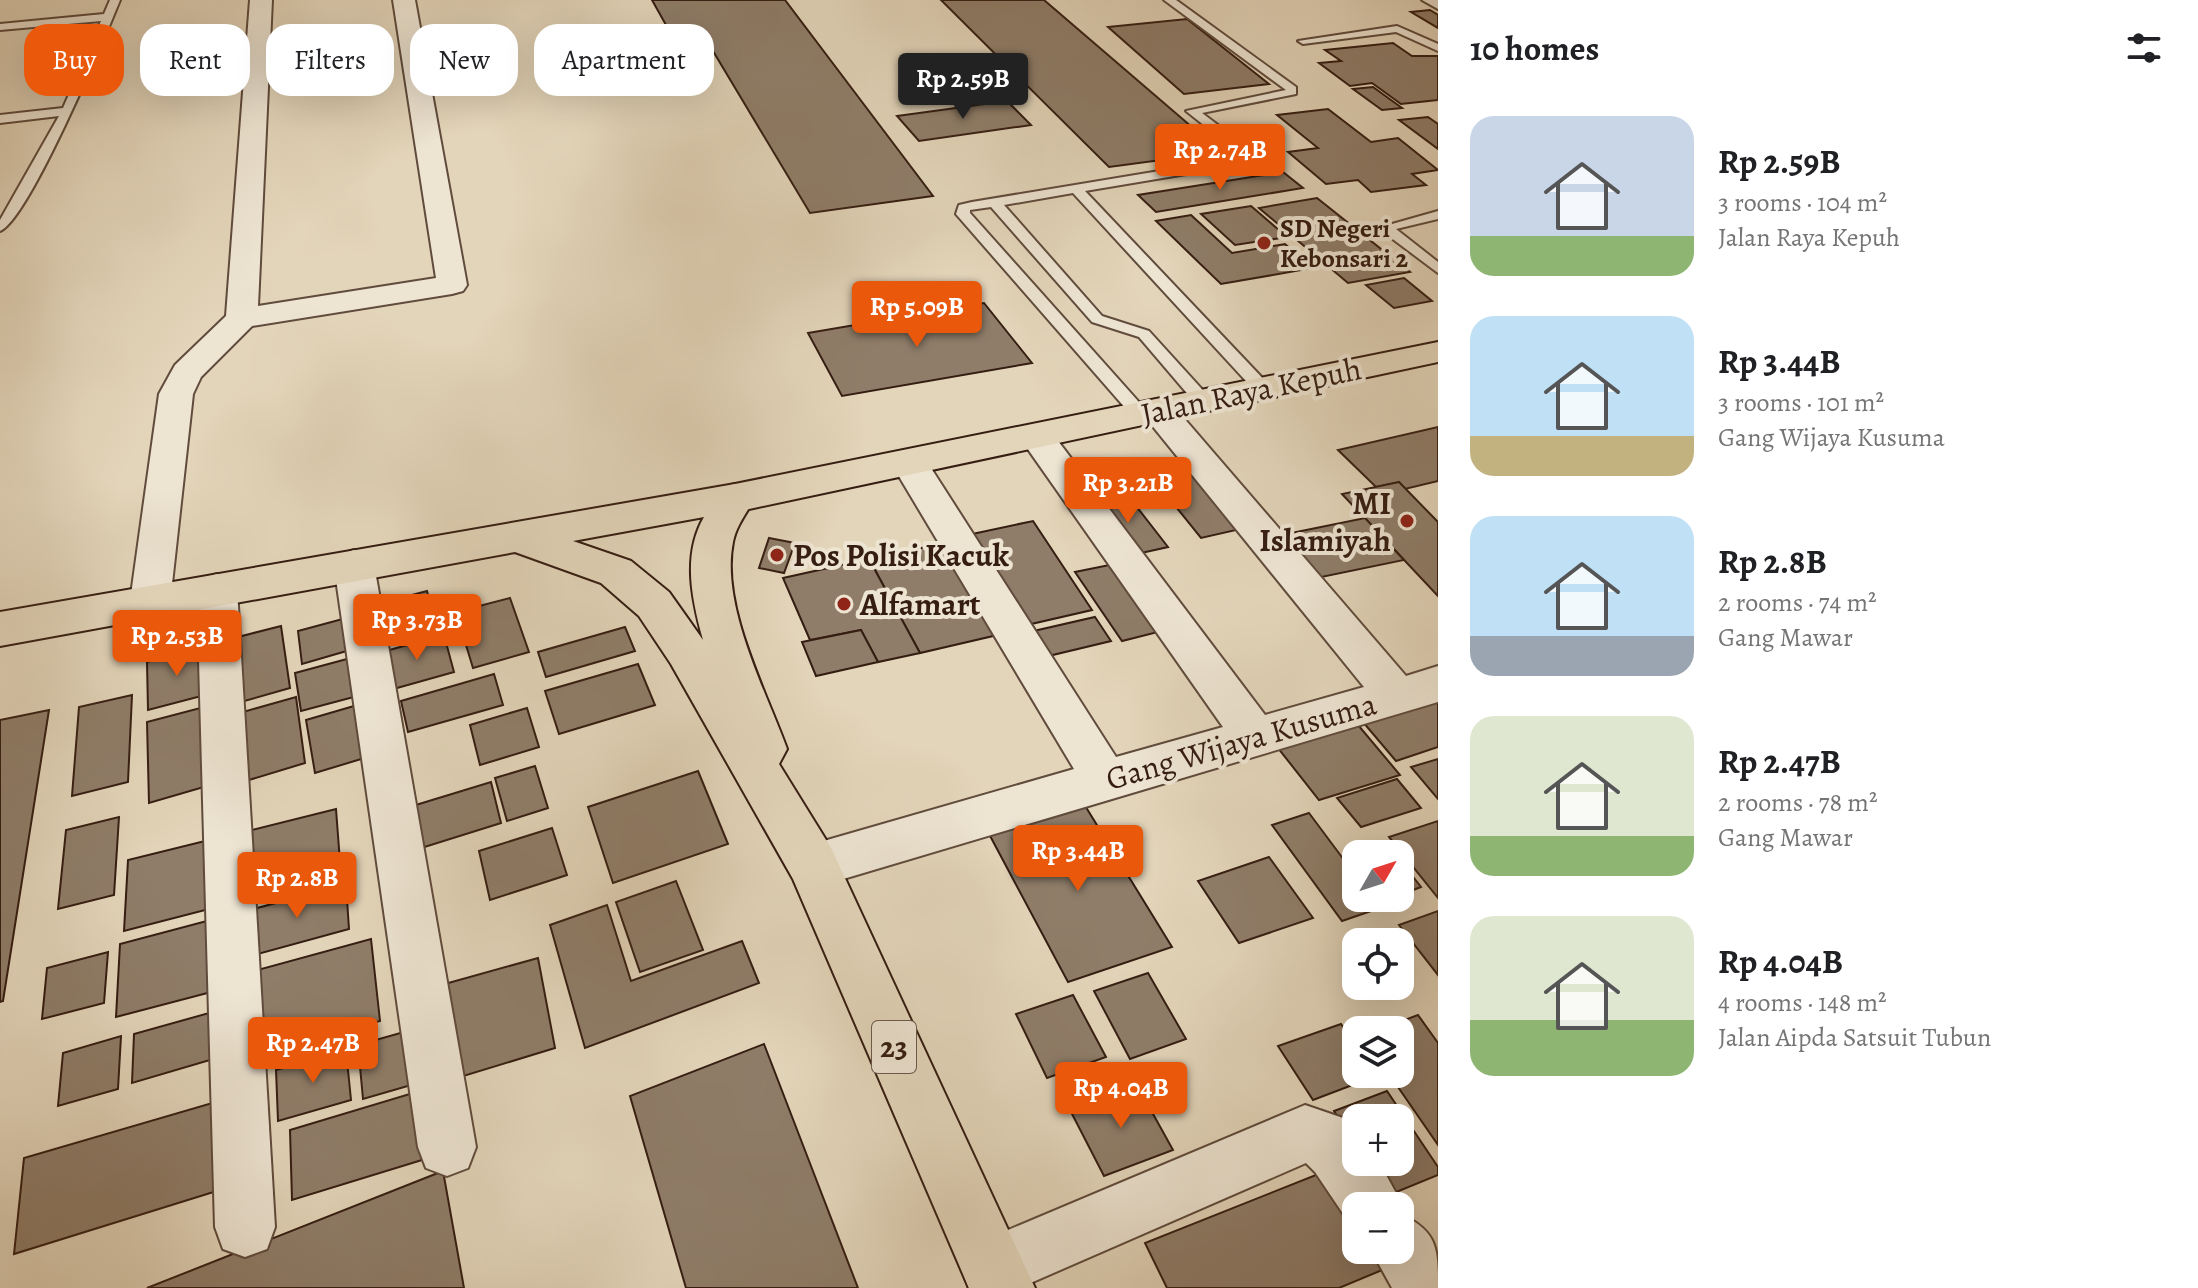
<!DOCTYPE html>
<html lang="en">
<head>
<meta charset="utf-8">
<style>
	:root { --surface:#fff; --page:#f6f6f6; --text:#202124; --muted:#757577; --accent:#ea580c }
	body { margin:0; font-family:Alegreya,serif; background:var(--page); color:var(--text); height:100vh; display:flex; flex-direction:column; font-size:30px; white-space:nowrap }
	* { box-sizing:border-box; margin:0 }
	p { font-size:26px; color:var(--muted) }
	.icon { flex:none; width:44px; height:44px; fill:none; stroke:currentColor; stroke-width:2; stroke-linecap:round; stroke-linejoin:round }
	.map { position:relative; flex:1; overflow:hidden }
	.details { display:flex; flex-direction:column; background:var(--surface); width:760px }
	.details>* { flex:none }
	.top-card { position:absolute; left:24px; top:24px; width:760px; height:72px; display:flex; gap:16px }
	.needle { width:52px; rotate:51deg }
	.tools { position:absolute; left:1342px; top:840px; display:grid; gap:16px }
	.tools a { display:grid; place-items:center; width:72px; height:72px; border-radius:16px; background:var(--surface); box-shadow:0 8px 32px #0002; font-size:40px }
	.price { position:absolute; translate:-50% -68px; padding:0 18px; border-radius:8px; background:var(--accent); color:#fff; font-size:26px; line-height:52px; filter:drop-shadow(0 2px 4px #0008) }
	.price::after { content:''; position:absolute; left:50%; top:48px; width:24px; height:18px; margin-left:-12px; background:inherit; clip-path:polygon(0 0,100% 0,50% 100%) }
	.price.current { background:#222; color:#fff }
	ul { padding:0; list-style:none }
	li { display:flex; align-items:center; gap:24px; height:200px; padding:0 32px }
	li span { display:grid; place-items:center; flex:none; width:224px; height:160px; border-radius:24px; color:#555 }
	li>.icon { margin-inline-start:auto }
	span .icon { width:96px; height:96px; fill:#fffc; stroke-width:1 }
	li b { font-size:34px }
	h2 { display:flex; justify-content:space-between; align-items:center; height:96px; padding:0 32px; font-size:34px }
	.chip { padding:0 28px; border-radius:24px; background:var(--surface); box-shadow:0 8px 32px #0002; font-size:28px; line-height:72px }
	.chip.current { background:var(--accent); color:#fff }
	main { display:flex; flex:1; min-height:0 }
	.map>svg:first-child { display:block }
	.building { fill:#8f7d69; stroke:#351d12; stroke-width:2 }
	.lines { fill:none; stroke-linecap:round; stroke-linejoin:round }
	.lane-casing { stroke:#604b3c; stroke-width:4 }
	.street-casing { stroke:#604b3c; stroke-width:4 }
	.primary-casing { stroke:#351d12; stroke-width:4 }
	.highway-casing { stroke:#351d12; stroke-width:4 }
	.lane { fill:#ede4d2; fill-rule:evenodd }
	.street { fill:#ede4d2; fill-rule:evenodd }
	.primary { fill:#e3d5ba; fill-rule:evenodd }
	.highway { fill:#e3d5ba; fill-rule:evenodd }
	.poi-dot { fill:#8f2418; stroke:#ede4d2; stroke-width:3 }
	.labels { text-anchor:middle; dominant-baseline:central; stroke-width:8; stroke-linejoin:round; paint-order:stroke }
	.far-poi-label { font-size:26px; font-weight:bold; fill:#351d12; stroke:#ede4d2; text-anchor:start }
	.shield { fill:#ede4d2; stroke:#6c594c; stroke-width:2 }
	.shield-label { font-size:30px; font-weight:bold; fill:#351d12 }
	.street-label { font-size:32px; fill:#351d12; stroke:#ede4d2 }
	.poi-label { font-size:32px; font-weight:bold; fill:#351d12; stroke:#ede4d2; text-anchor:start }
</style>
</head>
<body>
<main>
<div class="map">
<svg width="1438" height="1288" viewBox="0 0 1438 1288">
	<rect width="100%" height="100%" fill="#e3d5ba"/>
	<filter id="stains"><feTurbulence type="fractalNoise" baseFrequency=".0025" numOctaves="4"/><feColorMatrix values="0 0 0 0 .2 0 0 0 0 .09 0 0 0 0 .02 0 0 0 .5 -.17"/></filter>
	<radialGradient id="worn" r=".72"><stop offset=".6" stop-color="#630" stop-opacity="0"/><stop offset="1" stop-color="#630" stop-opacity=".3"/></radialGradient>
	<g class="building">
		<polygon points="652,0 785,0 933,196 810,213 701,31 671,34"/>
		<polygon points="941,0 1044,0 1221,152 1109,167"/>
		<polygon points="1430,10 1438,15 1438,28 1411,12"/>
		<polygon points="1187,19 1269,84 1184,94 1108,27"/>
		<polygon points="1393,43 1412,56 1438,56 1438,100 1401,104 1372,83 1350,86 1319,63 1341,61 1325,50"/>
		<polygon points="1373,87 1402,108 1382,110 1353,89"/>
		<polygon points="1007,101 1031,125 919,141 897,116"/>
		<polygon points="1328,109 1371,142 1398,138 1438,170 1412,174 1426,185 1371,192 1358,180 1326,184 1288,152 1318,148 1277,115"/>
		<polygon points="1428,117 1438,124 1438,149 1399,120"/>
		<polygon points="1283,172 1303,188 1156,212 1138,195"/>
		<polygon points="1317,198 1410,272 1348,283 1259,208"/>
		<polygon points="1251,206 1287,237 1235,245 1201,214"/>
		<polygon points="1191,215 1232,253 1285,244 1313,268 1221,284 1156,221"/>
		<polygon points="1404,278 1432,301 1394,308 1366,285"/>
		<polygon points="984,303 1032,363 842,396 808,333"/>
		<polygon points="1438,427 1438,481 1405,489 1399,482 1376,487 1338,450"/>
		<polygon points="1191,463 1245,528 1201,538 1148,472"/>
		<polygon points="1399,482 1438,522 1438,596 1342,494"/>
		<polygon points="1126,493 1168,547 1128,556 1088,501"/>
		<polygon points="1365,518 1404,560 1307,580 1272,537"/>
		<polygon points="1033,521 1092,610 1018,627 963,536"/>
		<polygon points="769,538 795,543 784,573 759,568"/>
		<polygon points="949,542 1006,633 920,653 869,559"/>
		<polygon points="869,559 920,653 878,662 861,630 810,640 783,578"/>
		<polygon points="1114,564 1162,631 1122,641 1075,572"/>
		<polygon points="427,591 436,625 381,641 374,605"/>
		<polygon points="510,598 529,652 473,668 456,612"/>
		<polygon points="350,617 357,648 302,664 298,631"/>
		<polygon points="1095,617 1111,641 1040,658 1025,633"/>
		<polygon points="281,626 290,688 241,702 234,638"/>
		<polygon points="625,627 635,651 546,677 538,652"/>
		<polygon points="861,630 878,662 816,676 802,642"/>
		<polygon points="444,635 454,672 390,690 382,652"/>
		<polygon points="204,646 209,694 148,710 147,662"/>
		<polygon points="358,656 365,694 301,711 295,673"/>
		<polygon points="638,664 655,705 559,734 545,691"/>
		<polygon points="494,674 503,705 408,732 401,701"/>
		<polygon points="1430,693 1438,702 1438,747 1396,761 1357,715"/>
		<polygon points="132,695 128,782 72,796 79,707"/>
		<polygon points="296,697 305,763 249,780 243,712"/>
		<polygon points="371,701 381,753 315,773 306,720"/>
		<polygon points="208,706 214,784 149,803 147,722"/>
		<polygon points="527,708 539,747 480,765 470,725"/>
		<polygon points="49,710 3,1001 0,1002 0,720"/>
		<polygon points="1353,719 1400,775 1319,800 1274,743"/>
		<polygon points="1438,759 1438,799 1411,767"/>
		<polygon points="535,766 548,808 507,821 495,778"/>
		<polygon points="698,771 728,844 613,883 588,807"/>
		<polygon points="1397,779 1421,808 1361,827 1337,798"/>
		<polygon points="491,782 501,823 415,850 406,808"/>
		<polygon points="1084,804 1172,947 1068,982 988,832"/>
		<polygon points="336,809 341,875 254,898 252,830"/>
		<polygon points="1309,813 1356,876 1356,898 1373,898 1380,908 1342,921 1272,825"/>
		<polygon points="119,817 114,895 58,909 66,830"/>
		<polygon points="1438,821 1438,898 1389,837"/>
		<polygon points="552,828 567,875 490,900 479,851"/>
		<polygon points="213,839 213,908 124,931 128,860"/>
		<polygon points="1387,844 1395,854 1356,854 1356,861 1351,855"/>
		<polygon points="1269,857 1313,918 1239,943 1198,881"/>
		<polygon points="1400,860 1421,887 1400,895"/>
		<polygon points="676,881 703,950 640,972 616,902"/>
		<polygon points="346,884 349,929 247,957 246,911"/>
		<polygon points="607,905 631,981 742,941 759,983 585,1048 550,925"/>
		<polygon points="1438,911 1438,975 1399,925"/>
		<polygon points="218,918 219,990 116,1017 120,944"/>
		<polygon points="371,939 380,1021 244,1060 243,974"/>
		<polygon points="108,952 104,1003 42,1019 47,968"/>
		<polygon points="538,958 555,1048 447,1081 434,987"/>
		<polygon points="1148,973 1186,1039 1130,1059 1094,991"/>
		<polygon points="1073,995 1106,1057 1047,1078 1016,1014"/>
		<polygon points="227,1008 227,1055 132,1083 134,1034"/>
		<polygon points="1418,1015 1438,1043 1438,1145 1389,1074 1400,1074 1400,1030 1378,1030"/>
		<polygon points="1341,1024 1356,1046 1356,1074 1376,1076 1313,1100 1278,1046"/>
		<polygon points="418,1028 425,1081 363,1099 358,1045"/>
		<polygon points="121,1036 118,1089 58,1106 63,1053"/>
		<polygon points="764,1044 858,1288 686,1288 630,1096"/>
		<polygon points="346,1050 351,1100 278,1121 276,1070"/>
		<polygon points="1137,1085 1173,1150 1104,1176 1070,1110"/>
		<polygon points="1387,1091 1438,1167 1438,1175 1389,1195 1368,1162 1400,1162 1400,1118 1356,1118 1356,1144 1334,1111"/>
		<polygon points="413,1093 422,1160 292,1200 290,1130"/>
		<polygon points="219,1101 220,1190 14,1254 24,1158"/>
		<polygon points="443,1171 464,1288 147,1288"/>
		<polygon points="1326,1171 1356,1218 1356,1250 1376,1250 1387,1268 1339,1288 1167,1288 1145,1243"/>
	</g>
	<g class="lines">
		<defs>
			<g id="lane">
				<path d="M110,0H120C105,37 28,221 0,231V220L59,116L0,123V115L63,108L101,21L0,30V24L104,14Z"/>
				<polygon points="1164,0 1176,0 1296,87 1296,94 1202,113 1255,153 1257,156 1252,163 1085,191 1269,385 1269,393 1257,393 1073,193 1004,205 1102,316 1149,331 1209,397 1209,405 1197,405 1139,337 1092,322 991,207 970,210 970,213 1146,410 1146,418 1134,418 956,214 959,205 972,202 1244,157 1186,111 1286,90"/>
				<polygon points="1397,26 1438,44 1438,51 1396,32 1303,44 1298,41"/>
				<polygon points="1438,211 1438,219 1396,229 1438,262 1438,273 1378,228"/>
			</g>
			<g id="street">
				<polygon points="250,0 272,0 258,306 436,278 393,0 415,0 467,285 463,291 452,294 252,326 201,377 193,394 170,602 164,613 150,617 136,613 130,602 159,394 175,365 226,316"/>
				<polygon points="1422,0 1438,0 1438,9"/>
				<polygon points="1158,399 1170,402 1406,676 1438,666 1438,702 813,888 796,881 788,865 796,849 1074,769 891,463 896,454 909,451 922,454 1116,757 1223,727 1025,445 1019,437 1025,429 1037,425 1049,429 1265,715 1364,687 1146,418 1141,410 1146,402"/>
				<polygon points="354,550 368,555 374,565 476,1147 468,1168 447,1176 426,1168 418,1147 334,565 340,555"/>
				<polygon points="217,574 231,578 237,589 275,1227 267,1249 245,1257 223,1249 215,1227 197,589 203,578"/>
				<polygon points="1305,1105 1343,1118 1356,1130 1356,1162 1379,1162 1403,1206 1400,1213 1400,1206 1356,1206 1356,1229 1352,1227 1315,1172 1306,1163 1019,1288 969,1288 961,1268 970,1246"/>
				<path d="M1400,1214C1438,1231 1438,1249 1438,1288H1392L1371,1250H1400Z"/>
			</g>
			<polygon id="primary" points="1438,342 1438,362 735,512 721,508 715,498 721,488 735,484"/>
			<path id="highway" d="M735,484L749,488L755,498C747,512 736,526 733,542C720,605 766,691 787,749L779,764L831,848L1035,1288H969L793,879L671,664L639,616L601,583L515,552L0,646V612ZM704,517C682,555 692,600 703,640L669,592L631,561L573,541Z"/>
		</defs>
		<use href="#lane" class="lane-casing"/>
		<use href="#street" class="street-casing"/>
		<use href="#primary" class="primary-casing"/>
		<use href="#highway" class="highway-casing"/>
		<use href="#lane" class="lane"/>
		<use href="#street" class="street"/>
		<use href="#primary" class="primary"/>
		<use href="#highway" class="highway"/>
	</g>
	<g class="poi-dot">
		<circle cx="1264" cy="243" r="8"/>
		<circle cx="1407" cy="521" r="8"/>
		<circle cx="777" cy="555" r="8"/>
		<circle cx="844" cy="604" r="8"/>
	</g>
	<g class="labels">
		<g class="far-poi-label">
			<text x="1280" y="228">SD Negeri<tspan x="1280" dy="30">Kebonsari 2</tspan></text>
		</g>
		<rect class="shield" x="872" y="1021" width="44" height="52" rx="6"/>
		<g class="shield-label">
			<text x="894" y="1047">23</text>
		</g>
		<g class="street-label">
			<text transform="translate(1251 391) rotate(-12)">Jalan Raya Kepuh</text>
			<text transform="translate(1241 741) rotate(-16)">Gang Wijaya Kusuma</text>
		</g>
		<g class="poi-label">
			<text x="1391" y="503" text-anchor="end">MI<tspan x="1391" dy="37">Islamiyah</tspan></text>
			<text x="793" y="555">Pos Polisi Kacuk</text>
			<text x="860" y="604">Alfamart</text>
		</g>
	</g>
	<rect width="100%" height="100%" filter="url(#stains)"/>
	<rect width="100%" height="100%" fill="url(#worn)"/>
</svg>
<div class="tools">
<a><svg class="needle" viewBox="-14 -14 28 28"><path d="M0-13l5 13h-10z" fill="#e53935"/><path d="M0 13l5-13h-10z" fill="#757577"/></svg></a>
<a><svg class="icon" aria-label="locate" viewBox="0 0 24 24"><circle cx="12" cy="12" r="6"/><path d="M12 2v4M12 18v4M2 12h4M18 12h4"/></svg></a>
<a><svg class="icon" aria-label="layers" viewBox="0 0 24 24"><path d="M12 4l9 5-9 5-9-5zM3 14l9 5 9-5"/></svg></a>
<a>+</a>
<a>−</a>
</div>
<b class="price current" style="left:963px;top:121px">Rp 2.59B</b>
<b class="price" style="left:1220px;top:192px">Rp 2.74B</b>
<b class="price" style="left:917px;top:349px">Rp 5.09B</b>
<b class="price" style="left:1128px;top:525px">Rp 3.21B</b>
<b class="price" style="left:417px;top:662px">Rp 3.73B</b>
<b class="price" style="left:177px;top:678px">Rp 2.53B</b>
<b class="price" style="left:1078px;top:893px">Rp 3.44B</b>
<b class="price" style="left:297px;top:920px">Rp 2.8B</b>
<b class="price" style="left:313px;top:1085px">Rp 2.47B</b>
<b class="price" style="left:1121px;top:1130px">Rp 4.04B</b>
<div class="top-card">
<a class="chip current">Buy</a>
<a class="chip">Rent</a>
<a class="chip">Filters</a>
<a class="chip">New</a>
<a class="chip">Apartment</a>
</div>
</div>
<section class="details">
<h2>10 homes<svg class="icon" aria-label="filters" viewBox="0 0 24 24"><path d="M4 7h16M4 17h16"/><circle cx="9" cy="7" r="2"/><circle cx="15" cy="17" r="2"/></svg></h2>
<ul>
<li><span style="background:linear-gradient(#c9d6e8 75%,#8fb573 0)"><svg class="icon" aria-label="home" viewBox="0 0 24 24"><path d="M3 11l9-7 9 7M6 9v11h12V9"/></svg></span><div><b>Rp 2.59B</b><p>3 rooms · 104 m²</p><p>Jalan Raya Kepuh</p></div></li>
<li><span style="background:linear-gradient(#bfe0f5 75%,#c2b280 0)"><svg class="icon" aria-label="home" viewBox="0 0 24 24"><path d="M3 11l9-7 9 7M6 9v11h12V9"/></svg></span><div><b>Rp 3.44B</b><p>3 rooms · 101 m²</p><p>Gang Wijaya Kusuma</p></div></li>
<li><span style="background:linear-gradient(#bfe0f5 75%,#9aa5b1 0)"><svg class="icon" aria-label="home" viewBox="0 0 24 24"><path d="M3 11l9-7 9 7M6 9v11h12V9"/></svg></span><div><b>Rp 2.8B</b><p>2 rooms · 74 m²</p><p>Gang Mawar</p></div></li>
<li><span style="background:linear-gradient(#dfe7d0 75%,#8fb573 0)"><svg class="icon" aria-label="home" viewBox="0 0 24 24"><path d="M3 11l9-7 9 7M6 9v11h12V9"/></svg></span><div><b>Rp 2.47B</b><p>2 rooms · 78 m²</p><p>Gang Mawar</p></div></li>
<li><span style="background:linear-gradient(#dfe7d0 65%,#8fb573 0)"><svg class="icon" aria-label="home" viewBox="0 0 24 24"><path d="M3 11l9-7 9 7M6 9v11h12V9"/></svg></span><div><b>Rp 4.04B</b><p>4 rooms · 148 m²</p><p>Jalan Aipda Satsuit Tubun</p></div></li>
</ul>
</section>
</main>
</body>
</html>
